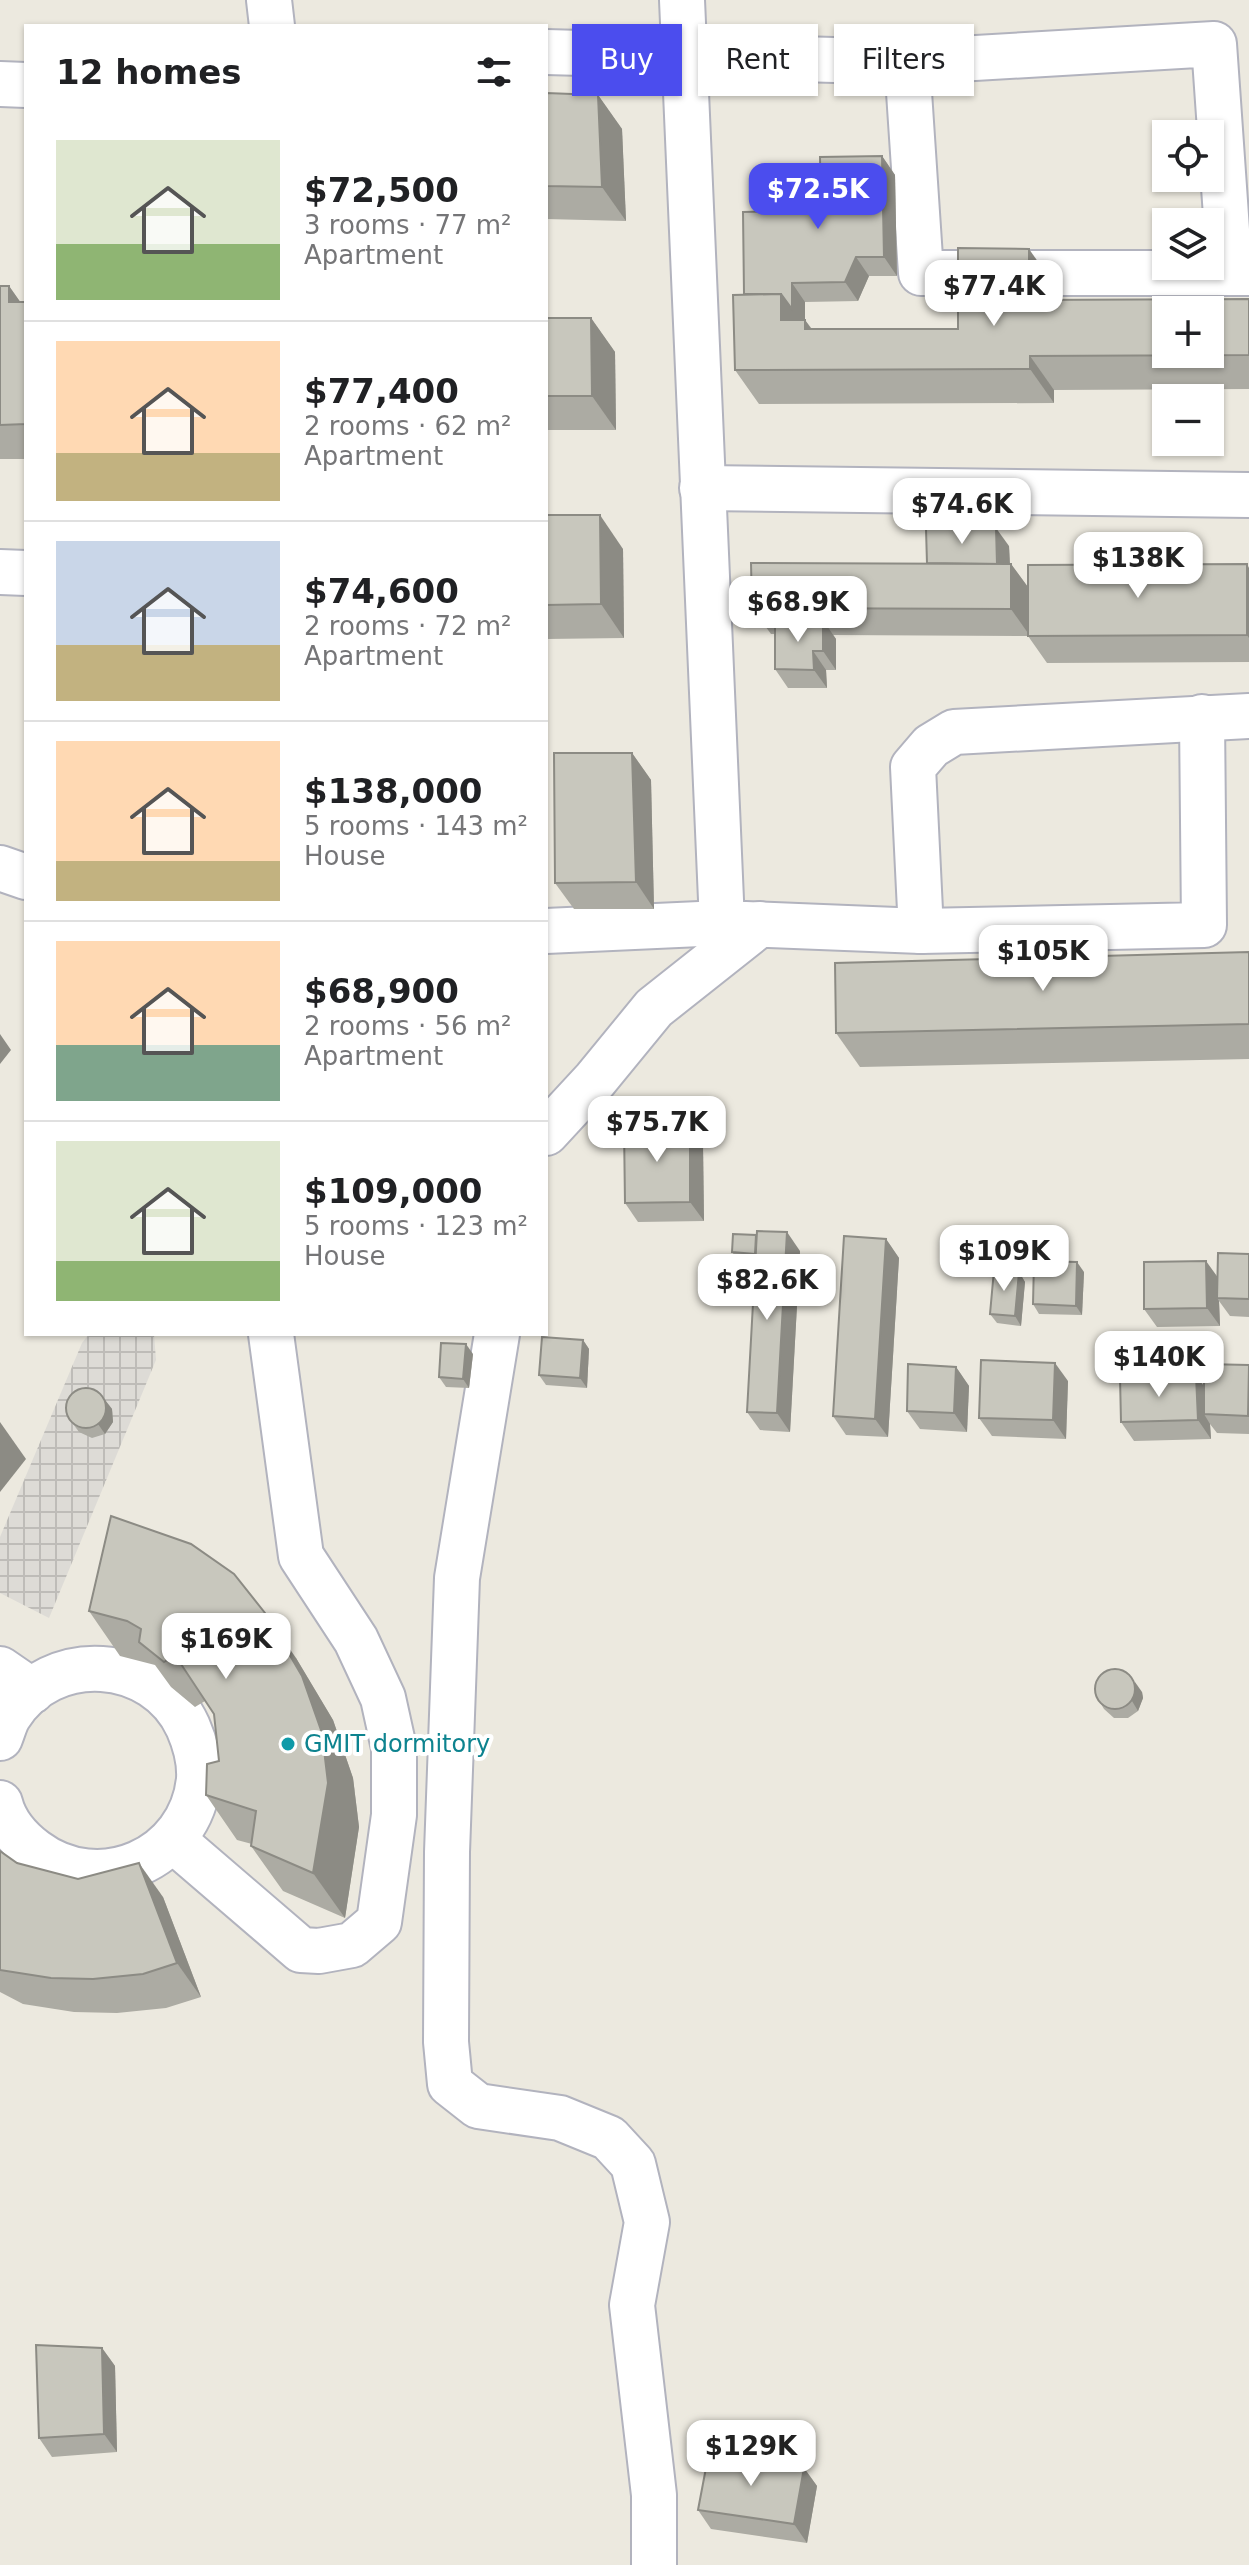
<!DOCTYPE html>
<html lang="en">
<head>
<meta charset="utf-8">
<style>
	:root { --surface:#fff; --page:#f6f6f6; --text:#202124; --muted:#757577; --line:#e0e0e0; --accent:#4b4dee }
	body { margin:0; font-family:"DejaVu Sans",sans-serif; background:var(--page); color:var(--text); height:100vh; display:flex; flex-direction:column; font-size:30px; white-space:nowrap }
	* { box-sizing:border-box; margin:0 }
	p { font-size:26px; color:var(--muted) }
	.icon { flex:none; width:44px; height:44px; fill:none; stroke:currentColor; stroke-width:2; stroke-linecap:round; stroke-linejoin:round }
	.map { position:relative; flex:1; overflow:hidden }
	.drawer { position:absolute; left:24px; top:24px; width:524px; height:1312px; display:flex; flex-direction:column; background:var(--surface); border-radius:0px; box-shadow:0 2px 6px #0004 }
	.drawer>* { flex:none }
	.banner { position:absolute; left:572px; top:24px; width:556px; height:72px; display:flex; gap:16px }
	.buttons { position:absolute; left:1152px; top:120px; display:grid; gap:16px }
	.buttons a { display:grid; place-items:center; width:72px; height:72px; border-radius:0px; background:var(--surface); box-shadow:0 2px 6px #0004; font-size:40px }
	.price { position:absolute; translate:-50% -68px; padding:0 18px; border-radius:16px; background:#fff; color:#222; font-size:26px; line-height:52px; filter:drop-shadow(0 2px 4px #0008) }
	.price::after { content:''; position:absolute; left:50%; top:48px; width:24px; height:18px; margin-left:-12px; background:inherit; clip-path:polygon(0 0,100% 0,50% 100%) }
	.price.on { background:var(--accent); color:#fff }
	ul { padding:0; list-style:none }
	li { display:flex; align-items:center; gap:24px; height:200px; padding:0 32px }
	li+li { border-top:2px solid var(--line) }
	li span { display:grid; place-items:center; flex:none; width:224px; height:160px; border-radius:0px; color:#555 }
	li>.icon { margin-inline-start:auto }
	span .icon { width:96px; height:96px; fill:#fffc; stroke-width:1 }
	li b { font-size:34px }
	h2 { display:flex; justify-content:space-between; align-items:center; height:96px; padding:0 32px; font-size:34px }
	.pill { padding:0 28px; border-radius:0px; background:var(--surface); box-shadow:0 2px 6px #0004; font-size:28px; line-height:72px }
	.pill.on { background:var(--accent); color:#fff }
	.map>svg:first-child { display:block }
	.plaza { fill:url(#plaza-grid) }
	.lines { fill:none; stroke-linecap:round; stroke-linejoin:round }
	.minor-casing { stroke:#b2b3be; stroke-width:48 }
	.minor { stroke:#fff; stroke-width:44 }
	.wall { fill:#acaba3 }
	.shaded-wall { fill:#8c8b84 }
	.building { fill:#c8c7bd; stroke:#8c8b84; stroke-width:2; fill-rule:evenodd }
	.culture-dot { fill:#0f9aa8; stroke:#fff; stroke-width:3 }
	.labels { text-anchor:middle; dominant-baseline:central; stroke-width:8; stroke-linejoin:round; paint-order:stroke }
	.culture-label { font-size:24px; fill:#0d838f; stroke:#fff; text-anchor:start }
</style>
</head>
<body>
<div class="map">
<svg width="1249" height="2565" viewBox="0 0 1249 2565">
	<defs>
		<pattern id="plaza-grid" width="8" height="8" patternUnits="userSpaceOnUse" patternTransform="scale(2)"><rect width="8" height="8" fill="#dddbd6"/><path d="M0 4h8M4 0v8" fill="none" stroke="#bebcb8"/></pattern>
	</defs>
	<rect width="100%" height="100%" fill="#ece9df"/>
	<polygon class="plaza" points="89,1334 154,1334 156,1360 49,1618 0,1593 0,1537 82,1343"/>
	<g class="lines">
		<defs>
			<g id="minor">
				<polyline points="269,0 272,26"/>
				<polyline points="682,0 722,923 921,931 913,767 931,746 954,732 1249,716"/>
				<polyline points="546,52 907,62 921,273 1249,273"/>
				<polyline points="907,62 1214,44 1230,273"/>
				<polyline points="0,84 26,85"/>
				<polyline points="702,488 1249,495"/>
				<polyline points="0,572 26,573"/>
				<polyline points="0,868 26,877"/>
				<polyline points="546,931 722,923"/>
				<polyline points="921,931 1204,925 1202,717"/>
				<polyline points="546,1133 595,1080 654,1008 760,924"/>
				<polyline points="497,1334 457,1578 447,1852 446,2042 450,2084 478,2106 560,2118 609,2138 633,2164 647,2222 632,2305 654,2495 654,2565"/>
				<polyline points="0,1669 32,1691"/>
				<path d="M0,1738C3,1731 5,1722 9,1716C51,1648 155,1655 188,1727C195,1743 200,1761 199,1779C191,1860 99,1899 35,1851C19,1839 5,1823 0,1803"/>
				<polyline points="173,1840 301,1950 319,1951 352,1945 379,1922 394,1815 394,1748 383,1698 356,1640 301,1556 271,1334"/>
			</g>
		</defs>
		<use href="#minor" class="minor-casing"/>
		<use href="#minor" class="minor"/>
	</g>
	<g class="wall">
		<polygon points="546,93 598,95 622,129 626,221 546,219"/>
		<polygon points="882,156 895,175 897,276 869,276 858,301 805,302 805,320 812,329 958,329 1053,283 1053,300 1249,299 1249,389 1054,390 1054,403 759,404 735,370 744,294 821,210"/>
		<polygon points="0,286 9,286 20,302 26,302 26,459 0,459"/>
		<polygon points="546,318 591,318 615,352 616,430 546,430"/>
		<polygon points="546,515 623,549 624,638 546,639"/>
		<polygon points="1009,546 1010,564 1011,564 1028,587 1249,568 1249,662 1047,663 1028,636 833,635 836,639 836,670 826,670 827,688 788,688 775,669 775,634 771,634 752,608 927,563"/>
		<polygon points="632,753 651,780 654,909 574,909 555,883"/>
		<polygon points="1249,952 1249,1059 860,1067 836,1033"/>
		<polygon points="690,1126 703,1145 704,1221 638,1222 625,1203"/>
		<polygon points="886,1239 899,1258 888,1437 846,1435 833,1416"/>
		<polygon points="800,1251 790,1432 760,1430 747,1412 755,1263 739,1261 732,1252"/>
		<polygon points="1249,1254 1249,1317 1230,1316 1219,1301 1220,1326 1157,1327 1144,1309 1217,1277"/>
		<polygon points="1019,1272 1025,1282 1021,1326 997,1323 990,1314"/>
		<polygon points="1084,1272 1082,1315 1039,1314 1033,1304"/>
		<polygon points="583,1340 589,1349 587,1388 546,1385 539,1375"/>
		<polygon points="473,1354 469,1388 446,1387 439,1377"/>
		<polygon points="1249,1365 1249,1434 1217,1433 1210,1424 1211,1439 1134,1441 1121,1422 1196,1375 1204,1386"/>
		<polygon points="956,1367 969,1386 967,1432 920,1429 907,1411"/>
		<polygon points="1068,1381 1066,1439 992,1436 979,1418"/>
		<polygon points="105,1400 112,1409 113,1422 105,1434 92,1438 79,1432 68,1417"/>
		<polygon points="89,1611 296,1658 333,1720 353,1778 359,1827 345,1918 283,1891 251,1846 252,1844 237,1840 206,1795 219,1761 214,1714 205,1701 195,1707 171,1687 155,1665 120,1656"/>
		<polygon points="1142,1692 1143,1698 1138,1711 1128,1718 1114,1718 1104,1709 1098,1699"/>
		<polygon points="0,1851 17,1863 78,1879 163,1897 201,1997 166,2008 117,2013 74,2012 23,2004 0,1992"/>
		<polygon points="102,2348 115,2366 117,2452 52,2457 39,2438"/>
		<polygon points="804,2468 817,2486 807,2543 711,2529 698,2510"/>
	</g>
	<g class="shaded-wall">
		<polygon points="598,95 622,129 626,221 602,187"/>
		<polygon points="882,156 895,175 897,276 884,257"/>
		<polygon points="1029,249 1053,283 1053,334 1029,300"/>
		<polygon points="856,257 869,276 858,301 845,282"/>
		<polygon points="792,283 805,302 805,320 829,354 781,320 781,294"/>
		<polygon points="9,286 26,310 9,302"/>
		<polygon points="591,318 615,352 616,430 592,396"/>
		<polygon points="1030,356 1054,390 1054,403 1030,369"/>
		<polygon points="600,515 623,549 624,638 601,604"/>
		<polygon points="996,528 1009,546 1011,589 998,571"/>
		<polygon points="1011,564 1030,590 1030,636 1011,609"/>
		<polygon points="1247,564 1249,568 1249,638 1247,635"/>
		<polygon points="823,620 836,639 836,670 823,651"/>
		<polygon points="813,651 826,670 827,688 814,670"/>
		<polygon points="632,753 651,780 654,909 636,882"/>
		<polygon points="0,1034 11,1050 0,1064"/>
		<polygon points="690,1126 703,1145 704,1221 690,1202"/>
		<polygon points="787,1232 800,1251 790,1432 777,1413"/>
		<polygon points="886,1239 899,1258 888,1437 875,1419"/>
		<polygon points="1206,1261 1219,1279 1217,1298 1219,1301 1220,1326 1207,1308"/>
		<polygon points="1077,1262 1084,1272 1082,1315 1076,1306"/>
		<polygon points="1019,1272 1025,1282 1021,1326 1015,1316"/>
		<polygon points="583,1340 589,1349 587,1388 580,1378"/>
		<polygon points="466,1344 473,1354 469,1388 463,1379"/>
		<polygon points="1055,1363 1068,1381 1066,1439 1053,1420"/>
		<polygon points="956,1367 969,1386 967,1432 954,1413"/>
		<polygon points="1196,1375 1209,1394 1204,1414 1210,1424 1211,1439 1198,1420"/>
		<polygon points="105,1400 112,1409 113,1422 105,1434 98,1424"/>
		<polygon points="0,1422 26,1459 0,1492"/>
		<polygon points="265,1613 296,1658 333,1720 353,1778 359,1827 345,1918 313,1873"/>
		<polygon points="1135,1682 1142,1692 1143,1698 1138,1711 1132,1701"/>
		<polygon points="139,1863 163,1897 201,1997 177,1963"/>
		<polygon points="102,2348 115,2366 117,2452 104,2434"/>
		<polygon points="804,2468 817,2486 807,2543 794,2524"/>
	</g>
	<g class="building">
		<polygon points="546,93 598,95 602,187 546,186"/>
		<polygon points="882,156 884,257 856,257 845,282 792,283 792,309 781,294 744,294 743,212 821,210 820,157"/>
		<path d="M958,248L1029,249V300L1249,299V355L1030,356V369L735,370L733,295L781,294V320H805V329H958ZM1166,310H1210V354H1166Z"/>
		<polygon points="0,286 9,286 9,302 26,302 26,424 0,425"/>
		<polygon points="546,318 591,318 592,396 546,396"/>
		<polygon points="546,515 600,515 601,604 546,605"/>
		<polygon points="996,528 997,564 927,563 926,529"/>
		<polygon points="751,563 1011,564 1011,609 752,608"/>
		<polygon points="1247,564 1247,635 1028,636 1028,565"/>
		<polygon points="775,620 823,620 823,651 813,651 814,670 775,669"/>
		<polygon points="554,753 632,753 636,882 555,883"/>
		<polygon points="1249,952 1249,1024 836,1033 835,963"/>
		<polygon points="690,1126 690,1202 625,1203 624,1127"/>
		<polygon points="757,1231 787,1232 777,1413 747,1412"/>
		<polygon points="733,1234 756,1235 755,1254 732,1252"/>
		<polygon points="844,1236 886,1239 875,1419 833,1416"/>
		<polygon points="1218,1253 1249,1254 1249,1299 1217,1298"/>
		<polygon points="1034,1261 1077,1262 1076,1306 1033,1304"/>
		<polygon points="1206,1261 1207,1308 1144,1309 1144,1262"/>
		<polygon points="994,1270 1019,1272 1015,1316 990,1314"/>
		<polygon points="542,1337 583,1340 580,1378 539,1375"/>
		<polygon points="441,1343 466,1344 463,1379 439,1377"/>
		<polygon points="981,1360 1055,1363 1053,1420 979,1418"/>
		<polygon points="908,1364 956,1367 954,1413 907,1411"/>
		<polygon points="1204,1364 1249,1365 1248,1416 1204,1414"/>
		<polygon points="1196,1375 1198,1420 1121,1422 1120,1377"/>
		<circle cx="86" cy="1408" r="20"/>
		<polygon points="111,1516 191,1544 234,1574 265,1613 302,1676 322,1733 328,1783 313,1873 251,1846 256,1811 206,1795 207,1764 219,1761 214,1714 175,1655 164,1662 139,1642 141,1629 127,1621 89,1611"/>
		<circle cx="1115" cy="1689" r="20"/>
		<polygon points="0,1851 17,1863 78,1879 139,1863 177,1963 143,1974 93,1979 51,1978 0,1970"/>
		<polygon points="36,2345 102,2348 104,2434 39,2438"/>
		<polygon points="709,2452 804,2468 794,2524 698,2510"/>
	</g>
	<circle class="culture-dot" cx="288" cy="1744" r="8"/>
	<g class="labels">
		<g class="culture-label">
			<text x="304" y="1744">GMIT dormitory</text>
		</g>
	</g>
</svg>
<div class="buttons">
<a><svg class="icon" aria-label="locate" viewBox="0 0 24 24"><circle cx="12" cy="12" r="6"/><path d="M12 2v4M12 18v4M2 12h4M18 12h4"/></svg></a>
<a><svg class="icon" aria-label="layers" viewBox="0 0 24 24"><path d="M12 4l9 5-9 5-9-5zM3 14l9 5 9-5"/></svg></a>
<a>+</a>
<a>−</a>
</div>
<b class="price on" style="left:818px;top:231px">$72.5K</b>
<b class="price" style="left:994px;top:328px">$77.4K</b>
<b class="price" style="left:962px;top:546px">$74.6K</b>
<b class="price" style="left:1138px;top:600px">$138K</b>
<b class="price" style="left:798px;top:644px">$68.9K</b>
<b class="price" style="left:1043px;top:993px">$105K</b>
<b class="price" style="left:657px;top:1164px">$75.7K</b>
<b class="price" style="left:1004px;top:1293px">$109K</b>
<b class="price" style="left:767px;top:1322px">$82.6K</b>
<b class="price" style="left:1159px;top:1399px">$140K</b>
<b class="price" style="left:226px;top:1681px">$169K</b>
<b class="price" style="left:751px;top:2488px">$129K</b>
<div class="banner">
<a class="pill on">Buy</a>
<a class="pill">Rent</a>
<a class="pill">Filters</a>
</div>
<section class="drawer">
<h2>12 homes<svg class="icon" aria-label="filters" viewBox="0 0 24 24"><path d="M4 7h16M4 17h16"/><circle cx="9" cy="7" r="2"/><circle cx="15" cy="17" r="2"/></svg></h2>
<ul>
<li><span style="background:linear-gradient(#dfe7d0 65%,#8fb573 0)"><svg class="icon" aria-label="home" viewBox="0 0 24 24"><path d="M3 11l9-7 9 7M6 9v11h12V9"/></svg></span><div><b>$72,500</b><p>3 rooms · 77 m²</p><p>Apartment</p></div></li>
<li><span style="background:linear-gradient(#ffd9b3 70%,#c2b280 0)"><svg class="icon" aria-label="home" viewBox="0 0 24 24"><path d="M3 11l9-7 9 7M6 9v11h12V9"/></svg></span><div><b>$77,400</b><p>2 rooms · 62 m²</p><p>Apartment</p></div></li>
<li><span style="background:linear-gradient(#c9d6e8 65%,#c2b280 0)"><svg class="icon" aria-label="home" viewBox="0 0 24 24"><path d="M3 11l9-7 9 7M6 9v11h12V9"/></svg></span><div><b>$74,600</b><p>2 rooms · 72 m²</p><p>Apartment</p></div></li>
<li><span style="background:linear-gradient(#ffd9b3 75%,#c2b280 0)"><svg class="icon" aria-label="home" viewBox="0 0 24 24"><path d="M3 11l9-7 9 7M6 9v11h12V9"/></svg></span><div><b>$138,000</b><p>5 rooms · 143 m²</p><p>House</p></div></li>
<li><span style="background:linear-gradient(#ffd9b3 65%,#7fa58c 0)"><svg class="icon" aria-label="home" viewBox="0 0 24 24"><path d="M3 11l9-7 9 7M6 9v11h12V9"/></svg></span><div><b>$68,900</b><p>2 rooms · 56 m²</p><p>Apartment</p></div></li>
<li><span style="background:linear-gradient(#dfe7d0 75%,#8fb573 0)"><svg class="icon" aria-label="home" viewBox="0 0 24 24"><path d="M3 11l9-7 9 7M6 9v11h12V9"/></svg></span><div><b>$109,000</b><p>5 rooms · 123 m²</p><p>House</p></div></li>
</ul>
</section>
</div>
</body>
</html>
